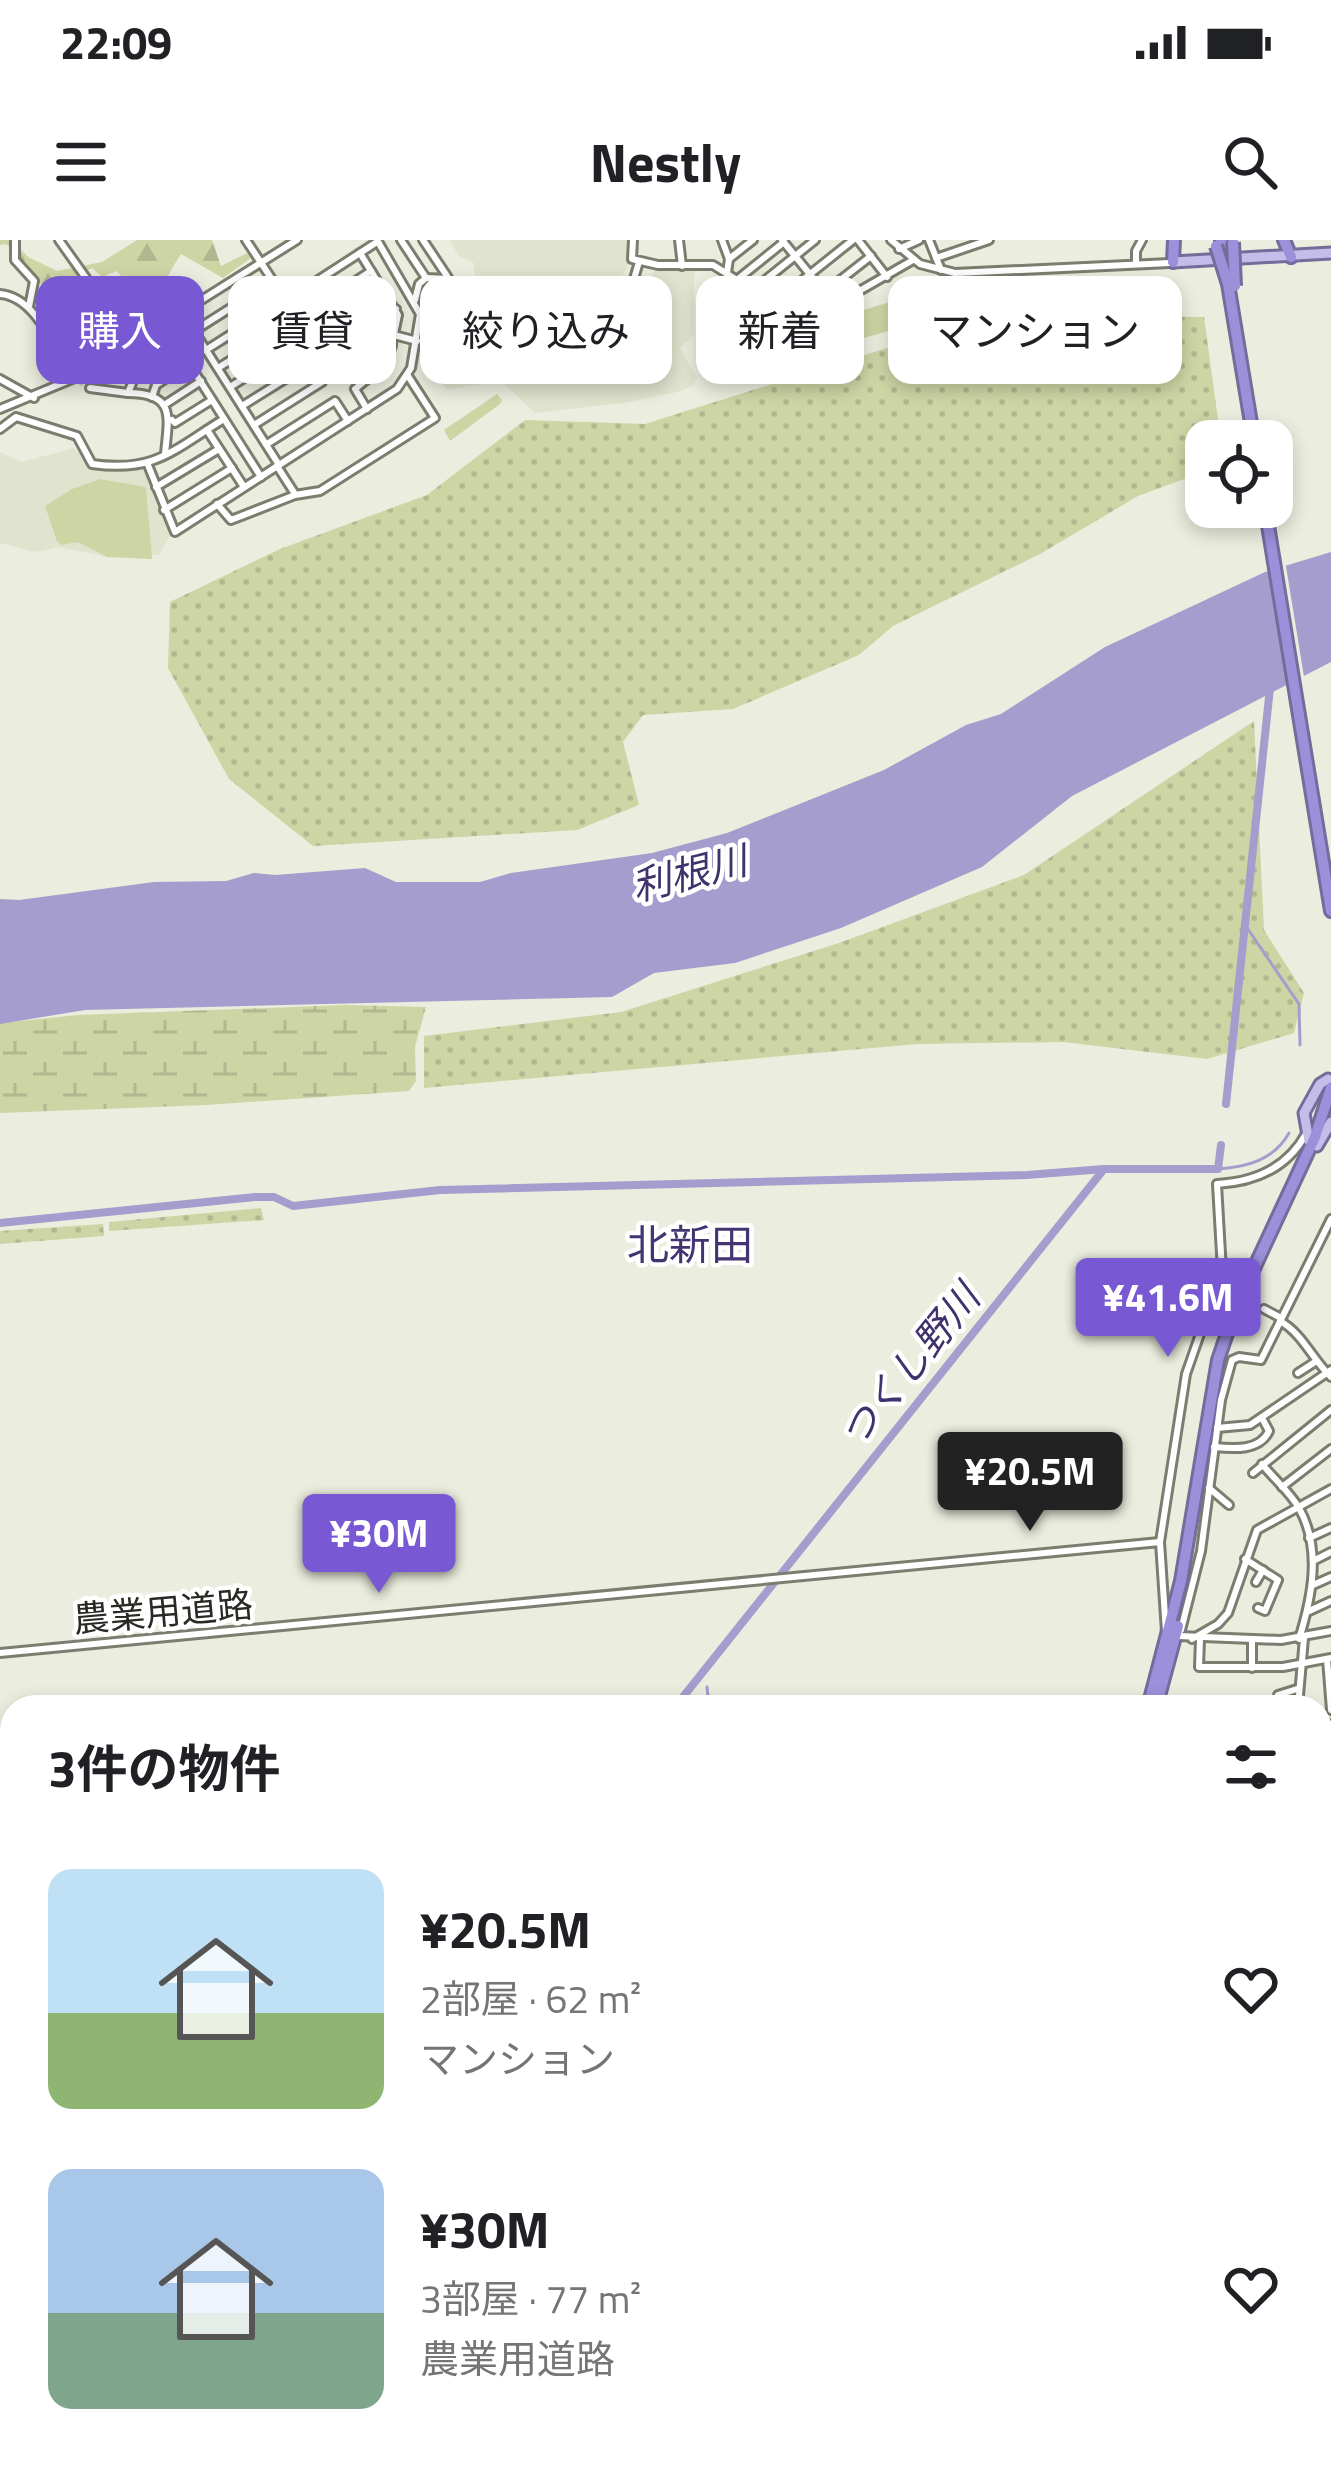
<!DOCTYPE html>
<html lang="ja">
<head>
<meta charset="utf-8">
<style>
	:root { --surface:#fff; --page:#f6f6f6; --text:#202124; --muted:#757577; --accent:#7959d3 }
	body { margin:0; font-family:"Titillium Web","Noto Sans JP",sans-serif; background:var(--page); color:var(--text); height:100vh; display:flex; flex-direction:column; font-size:45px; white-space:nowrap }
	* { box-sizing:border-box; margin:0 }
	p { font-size:39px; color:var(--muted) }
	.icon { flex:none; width:66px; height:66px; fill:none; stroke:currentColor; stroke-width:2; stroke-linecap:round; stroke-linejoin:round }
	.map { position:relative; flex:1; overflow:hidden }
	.details { position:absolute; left:0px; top:1455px; width:1332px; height:771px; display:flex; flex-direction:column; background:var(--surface); border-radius:36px 36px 0 0; box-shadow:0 6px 18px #0003 }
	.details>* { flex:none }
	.banner { position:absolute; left:36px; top:36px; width:1260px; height:108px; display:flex; gap:24px }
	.fabs { position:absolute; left:1185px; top:180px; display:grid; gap:24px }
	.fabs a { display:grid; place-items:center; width:108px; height:108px; border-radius:24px; background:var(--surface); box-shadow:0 6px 18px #0003; font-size:60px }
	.price { position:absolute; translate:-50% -102px; padding:0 27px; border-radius:12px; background:var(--accent); color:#fff; font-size:39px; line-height:78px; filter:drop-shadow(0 3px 6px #0008) }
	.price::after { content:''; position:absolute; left:50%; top:72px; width:36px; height:27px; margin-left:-18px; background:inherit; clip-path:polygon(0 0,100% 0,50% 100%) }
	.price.current { background:#222; color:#fff }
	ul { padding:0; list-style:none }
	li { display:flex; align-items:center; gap:36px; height:300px; padding:0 48px }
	li span { display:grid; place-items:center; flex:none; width:336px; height:240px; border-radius:24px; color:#555 }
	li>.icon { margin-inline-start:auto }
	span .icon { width:144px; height:144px; fill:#fffc; stroke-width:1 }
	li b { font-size:51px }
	h2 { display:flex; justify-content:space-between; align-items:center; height:144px; padding:0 48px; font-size:51px }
	.chip { padding:0 42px; border-radius:24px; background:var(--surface); box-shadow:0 6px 18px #0003; font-size:42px; line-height:108px }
	.chip.current { background:var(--accent); color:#fff }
	.status { display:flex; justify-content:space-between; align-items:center; height:84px; padding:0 60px; background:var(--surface); direction:ltr }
	.status svg { height:33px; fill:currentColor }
	header { display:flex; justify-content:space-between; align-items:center; height:156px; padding:0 48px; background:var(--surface); font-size:54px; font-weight:700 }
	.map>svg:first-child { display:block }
	.built { fill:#e0e4ce }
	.grass { fill:url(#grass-dots) }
	.forest { fill:url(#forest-firs) }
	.wetland { fill:url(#wetland-marsh) }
	.park { fill:#ced5a5 }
	.water { fill:#a49dcd }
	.pier { fill:#ebedde }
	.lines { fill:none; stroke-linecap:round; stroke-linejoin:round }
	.stream { stroke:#a49dcd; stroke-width:3 }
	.river { stroke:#a49dcd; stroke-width:8 }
	.minor-tunnel { stroke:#c4c6b9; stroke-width:6; stroke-dasharray:6 3; stroke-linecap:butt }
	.minor-casing { stroke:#7b7d6f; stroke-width:12 }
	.major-casing { stroke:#746c9b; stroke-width:15 }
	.highway-casing { stroke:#746c9b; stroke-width:16 }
	.minor { stroke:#fff; stroke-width:6 }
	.major { stroke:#c4bce9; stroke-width:9 }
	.highway { stroke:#9d90db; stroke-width:10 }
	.rail-casing { stroke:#494a44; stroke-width:8 }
	.rail { stroke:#fff; stroke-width:3; stroke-dasharray:9; stroke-linecap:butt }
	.highway-bridge-casing { stroke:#746c9b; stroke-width:16; stroke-linecap:butt }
	.highway-bridge { stroke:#9d90db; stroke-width:10 }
	.labels { text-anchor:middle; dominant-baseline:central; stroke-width:9; stroke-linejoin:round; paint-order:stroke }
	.street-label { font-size:36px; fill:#292a25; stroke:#fff }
	.water-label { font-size:39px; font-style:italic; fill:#40326d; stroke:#fff }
	.quarter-label { font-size:42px; fill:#433571; stroke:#fff }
</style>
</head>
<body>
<div class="status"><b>22:09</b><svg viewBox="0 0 49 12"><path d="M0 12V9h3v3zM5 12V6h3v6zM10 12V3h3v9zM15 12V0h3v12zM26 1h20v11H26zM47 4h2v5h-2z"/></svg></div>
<header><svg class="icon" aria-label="menu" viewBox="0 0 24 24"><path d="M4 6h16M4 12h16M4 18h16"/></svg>Nestly<svg class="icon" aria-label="search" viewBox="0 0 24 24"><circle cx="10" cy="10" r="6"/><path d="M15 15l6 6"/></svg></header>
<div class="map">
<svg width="1331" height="2225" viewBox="0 0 1331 2225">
	<defs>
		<pattern id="grass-dots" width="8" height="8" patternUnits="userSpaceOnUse" patternTransform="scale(3)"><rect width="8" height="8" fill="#ced5a5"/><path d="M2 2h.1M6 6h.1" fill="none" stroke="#b1b78e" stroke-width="1.8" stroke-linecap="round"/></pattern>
		<pattern id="forest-firs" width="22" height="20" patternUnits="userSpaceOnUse" patternTransform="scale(3)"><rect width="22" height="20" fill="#ced5a5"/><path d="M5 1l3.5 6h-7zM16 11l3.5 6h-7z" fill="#b1b78e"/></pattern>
		<pattern id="wetland-marsh" width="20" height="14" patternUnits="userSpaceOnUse" patternTransform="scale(3)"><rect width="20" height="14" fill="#ced5a5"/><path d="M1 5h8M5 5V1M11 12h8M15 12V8" fill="none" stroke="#b1b78e"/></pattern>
	</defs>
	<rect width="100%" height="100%" fill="#ebedde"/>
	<g class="built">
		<polygon points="449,0 631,0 630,20 618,45 637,60 657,26 694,26 694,94 680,108 696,136 695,144 681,151 623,163 535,173 500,140 447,150 418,109 424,79 417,58 422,42 433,38 473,49 477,46 473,22 459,16"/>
		<polygon points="74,208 90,225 147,230 171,294 159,315 107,317 59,307 35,312 0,303 0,212 22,222"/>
		<polygon points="0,2150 12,2154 12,2214 19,2214 17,2218 0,2220"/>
		<polygon points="502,2214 654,2214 645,2225 318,2225 335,2219 392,2224"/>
		<polygon points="681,2214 791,2214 788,2225 671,2225"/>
		<polygon points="1085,2214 1180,2214 1166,2225 1069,2225"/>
	</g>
	<g class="grass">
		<polygon points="992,75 1204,77 1221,201 1206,201 1206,231 1138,256 1040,314 893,386 859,415 733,469 643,475 623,502 639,565 577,590 313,606 229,539 168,428 170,362 280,309 427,255 525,180 645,184"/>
		<polygon points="1254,481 1264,690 1304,753 1294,793 1207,819 1063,802 917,804 424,848 424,796 621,772 839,703 1024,635"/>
		<polygon points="261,968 264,980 109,991 109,982"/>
		<polygon points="103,984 104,996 0,1004 0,991"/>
	</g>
	<path class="forest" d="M0,0H12L28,17L57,31L102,22L137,0H212L221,26L247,13L251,18L223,38L181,14C170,30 165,45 151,60L156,71L117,96L112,90L110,69L132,49L117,31L102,37L92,28L79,35L89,53L85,61L89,78C48,101 51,63 39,41C30,26 18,16 6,4L0,5Z"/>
	<polygon class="wetland" points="345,765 426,767 415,807 416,841 409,851 207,865 0,873 0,783 78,775"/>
	<g class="park">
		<polygon points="899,59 906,86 846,103 839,78"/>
		<polygon points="497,154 502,160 500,164 450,201 444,190"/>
		<polygon points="100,239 146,247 152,319 107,317 78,302 61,305 57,301 45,266 72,249"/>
	</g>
	<polygon class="water" points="1331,312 1331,422 1072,556 982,627 841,688 735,723 654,733 612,757 85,770 0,784 0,659 19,660 154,642 226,641 254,633 275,635 365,628 396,642 480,642 511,633 652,613 727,593 884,530 966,485 1001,474 1105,407 1265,332"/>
	<polygon class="pier" points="1285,320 1305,443 1290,451 1270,324"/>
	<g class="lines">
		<g class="stream">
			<polyline points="1243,682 1299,764 1300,805"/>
			<path d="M1218,929C1247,927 1274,920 1289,893"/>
			<polyline points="707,1447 709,1467"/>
			<polyline points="0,1730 12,1729"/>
			<polyline points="0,1960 12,1966"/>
		</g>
		<g class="river">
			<polyline points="1226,864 1270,448"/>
			<polyline points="0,983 255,957 274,957 293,966 440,950 1027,935 1104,929"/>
			<polyline points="675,1467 1104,929 1218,929 1221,905"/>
			<polyline points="149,2225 152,2215"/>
		</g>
		<polyline class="minor-tunnel" points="56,112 77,139 90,148"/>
		<defs>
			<g id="minor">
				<polyline points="15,0 15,20 34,41 29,67"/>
				<polyline points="59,0 101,59 98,68 111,74 108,90 122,110"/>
				<polyline points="401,0 426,38"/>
				<polyline points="423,0 447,36"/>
				<polyline points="633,0 632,19 658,25 713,25 737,40 748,83 835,65 913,20"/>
				<polyline points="679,0 682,26"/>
				<polyline points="722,0 729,19 727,33"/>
				<polyline points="782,0 835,65"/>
				<polyline points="858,0 887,37"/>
				<polyline points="891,0 920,24 955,33 1170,23"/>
				<polyline points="929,0 941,30"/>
				<polyline points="377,2 295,55 319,91 383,50"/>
				<polyline points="899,9 919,0"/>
				<polyline points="360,13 398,75 388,122 355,149 367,169"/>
				<polyline points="936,18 989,0"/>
				<polyline points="729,19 753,0"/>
				<polyline points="1136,24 1136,11 1142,0"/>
				<polyline points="738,39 784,2"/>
				<polyline points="791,49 808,70"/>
				<polyline points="630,52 639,22"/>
				<polyline points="825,52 871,16"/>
				<path d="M0,54C27,56 47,88 56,112"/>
				<polyline points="743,58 815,0"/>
				<polyline points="415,60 419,44 426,38 449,39"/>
				<polyline points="765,70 853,0"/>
				<polyline points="306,73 371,31"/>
				<polyline points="164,84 261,237"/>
				<polyline points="194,91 279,225"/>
				<polyline points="394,95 417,101"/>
				<polyline points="392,106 383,104 343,129 331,111 396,69"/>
				<polyline points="206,110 277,65 265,46"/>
				<polyline points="720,121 729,75 725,59 727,37"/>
				<polyline points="218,128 287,85 297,100 295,106 230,147"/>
				<polyline points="0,139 34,158"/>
				<polyline points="90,148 128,153"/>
				<polyline points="152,157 156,145 189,123"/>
				<polyline points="164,165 201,141"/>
				<polyline points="242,166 311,123 322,142 254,185"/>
				<polyline points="0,169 82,135 297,0"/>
				<polyline points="172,180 175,183 212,160"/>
				<path d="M0,189L16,177L77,196L92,224C155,233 173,210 224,179"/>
				<polyline points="207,190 244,247"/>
				<polyline points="267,204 335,161 348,181"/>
				<path d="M165,214C168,179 177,153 128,153L139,126L273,41L246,0"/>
				<polyline points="148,225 175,292 397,149 411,128 420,74 377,0"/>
				<polyline points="277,226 295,254"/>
				<polyline points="156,247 219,209"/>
				<polyline points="217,264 231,280 295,255 320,251 435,178 408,136"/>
				<polyline points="164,270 232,228"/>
				<polyline points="1264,1069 1281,1078"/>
				<path d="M1280,1081C1303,1094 1312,1119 1331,1137"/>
				<polyline points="1298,1133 1315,1122"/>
				<polyline points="1217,1188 1250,1185 1331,1130"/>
				<path d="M1214,1207C1234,1209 1260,1211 1269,1191L1262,1178"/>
				<path d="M1262,1224C1273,1238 1290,1252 1299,1268C1322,1309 1312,1357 1299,1399"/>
				<polyline points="1253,1233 1331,1170"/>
				<polyline points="1282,1247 1331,1209"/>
				<polyline points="1209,1248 1229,1265"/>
				<polyline points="1309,1298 1331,1288"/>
				<path d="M1160,1302L1186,1134L1222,1031L1217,944C1256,942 1287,928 1306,894"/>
				<polyline points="1245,1319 1278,1340 1265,1371 1258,1368"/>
				<polyline points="1313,1321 1331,1312"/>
				<polyline points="1256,1342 1263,1330"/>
				<polyline points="1313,1345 1331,1337"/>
				<polyline points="1307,1372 1331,1361"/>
				<polyline points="1181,1390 1201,1311 1221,1160 1232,1120 1239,1117 1261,1120 1331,979"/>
				<polyline points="1178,1396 1281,1400 1331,1391"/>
				<polyline points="1192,1399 1218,1384 1228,1373 1257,1290 1331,1249"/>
				<polyline points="1200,1399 1199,1427 1283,1427 1331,1418"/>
				<polyline points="0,1413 1160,1302 1166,1392"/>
				<polyline points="1327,1419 1331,1470"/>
				<polyline points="1252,1428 1252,1401"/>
				<polyline points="1278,1455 1297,1449"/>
				<polyline points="1235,1467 1249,1462 1249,1467"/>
				<polyline points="1298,1467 1304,1398"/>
				<polyline points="1320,1485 1331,1484"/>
				<polyline points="1320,1585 1331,1584"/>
				<polyline points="1320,1662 1331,1661"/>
				<polyline points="1320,1735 1331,1763"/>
				<polyline points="1320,1819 1331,1835"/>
				<polyline points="1320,1875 1331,1866"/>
				<polyline points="1320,1911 1331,1902"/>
				<polyline points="1320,1949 1331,1939"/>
				<polyline points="1320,1998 1331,1989"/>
				<polyline points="1320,2004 1331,2017"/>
				<polyline points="1320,2060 1331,2054"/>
				<polyline points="1320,2108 1331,2100"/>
				<polyline points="1320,2110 1331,2123"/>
				<polyline points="1320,2163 1331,2153"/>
				<polyline points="1320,2208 1331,2199"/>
				<polyline points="1320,2212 1331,2216"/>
				<polyline points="58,2214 60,2225"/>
				<polyline points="820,2214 820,2225"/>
				<polyline points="847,2214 848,2225"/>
				<polyline points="910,2214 911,2225"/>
				<polyline points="1234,2214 1244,2225"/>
				<polyline points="1264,2214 1274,2225"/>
				<polyline points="0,2223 52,2214"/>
				<polyline points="314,2225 343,2215 386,2221 455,2214"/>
				<polyline points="790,2225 793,2214"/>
				<polyline points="869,2225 869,2214"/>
				<polyline points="979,2225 984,2214"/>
				<polyline points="1303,2225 1309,2214"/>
			</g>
			<g id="major">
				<polyline points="1173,22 1331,13"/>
				<polyline points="1309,901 1304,873 1320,844 1328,839"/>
				<polyline points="1317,906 1331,882"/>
				<polyline points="883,2214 885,2225"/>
			</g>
			<g id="highway">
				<polyline points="1221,0 1222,5"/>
				<polyline points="1284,0 1291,17"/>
				<polyline points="1173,22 1174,0"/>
				<polyline points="1228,44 1254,201"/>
				<polyline points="1265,267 1331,671"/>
				<polyline points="1148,1467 1181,1341 1218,1120 1236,1067 1315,897 1331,848"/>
				<polyline points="1156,1467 1178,1386"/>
				<polyline points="653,2225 663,2214"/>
			</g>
		</defs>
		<use href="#minor" class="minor-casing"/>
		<use href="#major" class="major-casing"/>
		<use href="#highway" class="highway-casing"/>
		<use href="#minor" class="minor"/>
		<use href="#major" class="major"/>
		<use href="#highway" class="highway"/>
		<defs>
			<g id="rail">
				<polyline points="1320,2067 1331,2060"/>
				<polyline points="1320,2092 1331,2083"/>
				<polyline points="1056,2225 1071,2214"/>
				<polyline points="1156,2225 1170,2214"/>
			</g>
		</defs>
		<use href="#rail" class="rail-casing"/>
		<use href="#rail" class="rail"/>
		<defs>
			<g id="highway-bridge">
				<polyline points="1233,2 1235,46"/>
				<polyline points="1216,6 1228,44"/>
			</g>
		</defs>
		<use href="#highway-bridge" class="highway-bridge-casing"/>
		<use href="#highway-bridge" class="highway-bridge"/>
	</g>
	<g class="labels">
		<g class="street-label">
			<text transform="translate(163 1371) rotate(-5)">農業用道路</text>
		</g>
		<g class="water-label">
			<text transform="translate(689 633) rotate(-14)">利根川</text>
			<text transform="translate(909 1125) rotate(-51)">つくし野川</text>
		</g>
		<g class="quarter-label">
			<text x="690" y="1004">北新田</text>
		</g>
	</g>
</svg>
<div class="fabs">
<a><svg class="icon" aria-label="locate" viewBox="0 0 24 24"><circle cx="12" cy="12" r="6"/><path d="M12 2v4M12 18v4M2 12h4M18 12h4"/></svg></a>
</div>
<b class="price" style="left:1168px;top:1120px">¥41.6M</b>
<b class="price current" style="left:1030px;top:1294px">¥20.5M</b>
<b class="price" style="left:379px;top:1356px">¥30M</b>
<div class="banner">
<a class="chip current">購入</a>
<a class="chip">賃貸</a>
<a class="chip">絞り込み</a>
<a class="chip">新着</a>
<a class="chip">マンション</a>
</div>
<section class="details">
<h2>3件の物件<svg class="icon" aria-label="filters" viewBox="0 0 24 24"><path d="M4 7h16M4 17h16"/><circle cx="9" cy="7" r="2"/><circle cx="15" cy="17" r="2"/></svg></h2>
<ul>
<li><span style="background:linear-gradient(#bfe0f5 60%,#8fb573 0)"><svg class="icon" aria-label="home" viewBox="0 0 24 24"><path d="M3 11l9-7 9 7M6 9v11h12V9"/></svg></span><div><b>¥20.5M</b><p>2部屋 · 62 m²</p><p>マンション</p></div><svg class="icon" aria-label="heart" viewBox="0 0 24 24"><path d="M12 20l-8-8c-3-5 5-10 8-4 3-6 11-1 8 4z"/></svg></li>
<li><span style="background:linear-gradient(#a9c7e8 60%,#7fa58c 0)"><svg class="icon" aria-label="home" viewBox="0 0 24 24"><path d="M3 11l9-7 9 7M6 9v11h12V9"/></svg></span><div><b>¥30M</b><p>3部屋 · 77 m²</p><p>農業用道路</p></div><svg class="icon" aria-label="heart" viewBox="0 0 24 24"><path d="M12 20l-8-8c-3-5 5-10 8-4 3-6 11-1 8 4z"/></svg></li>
</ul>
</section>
</div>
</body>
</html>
